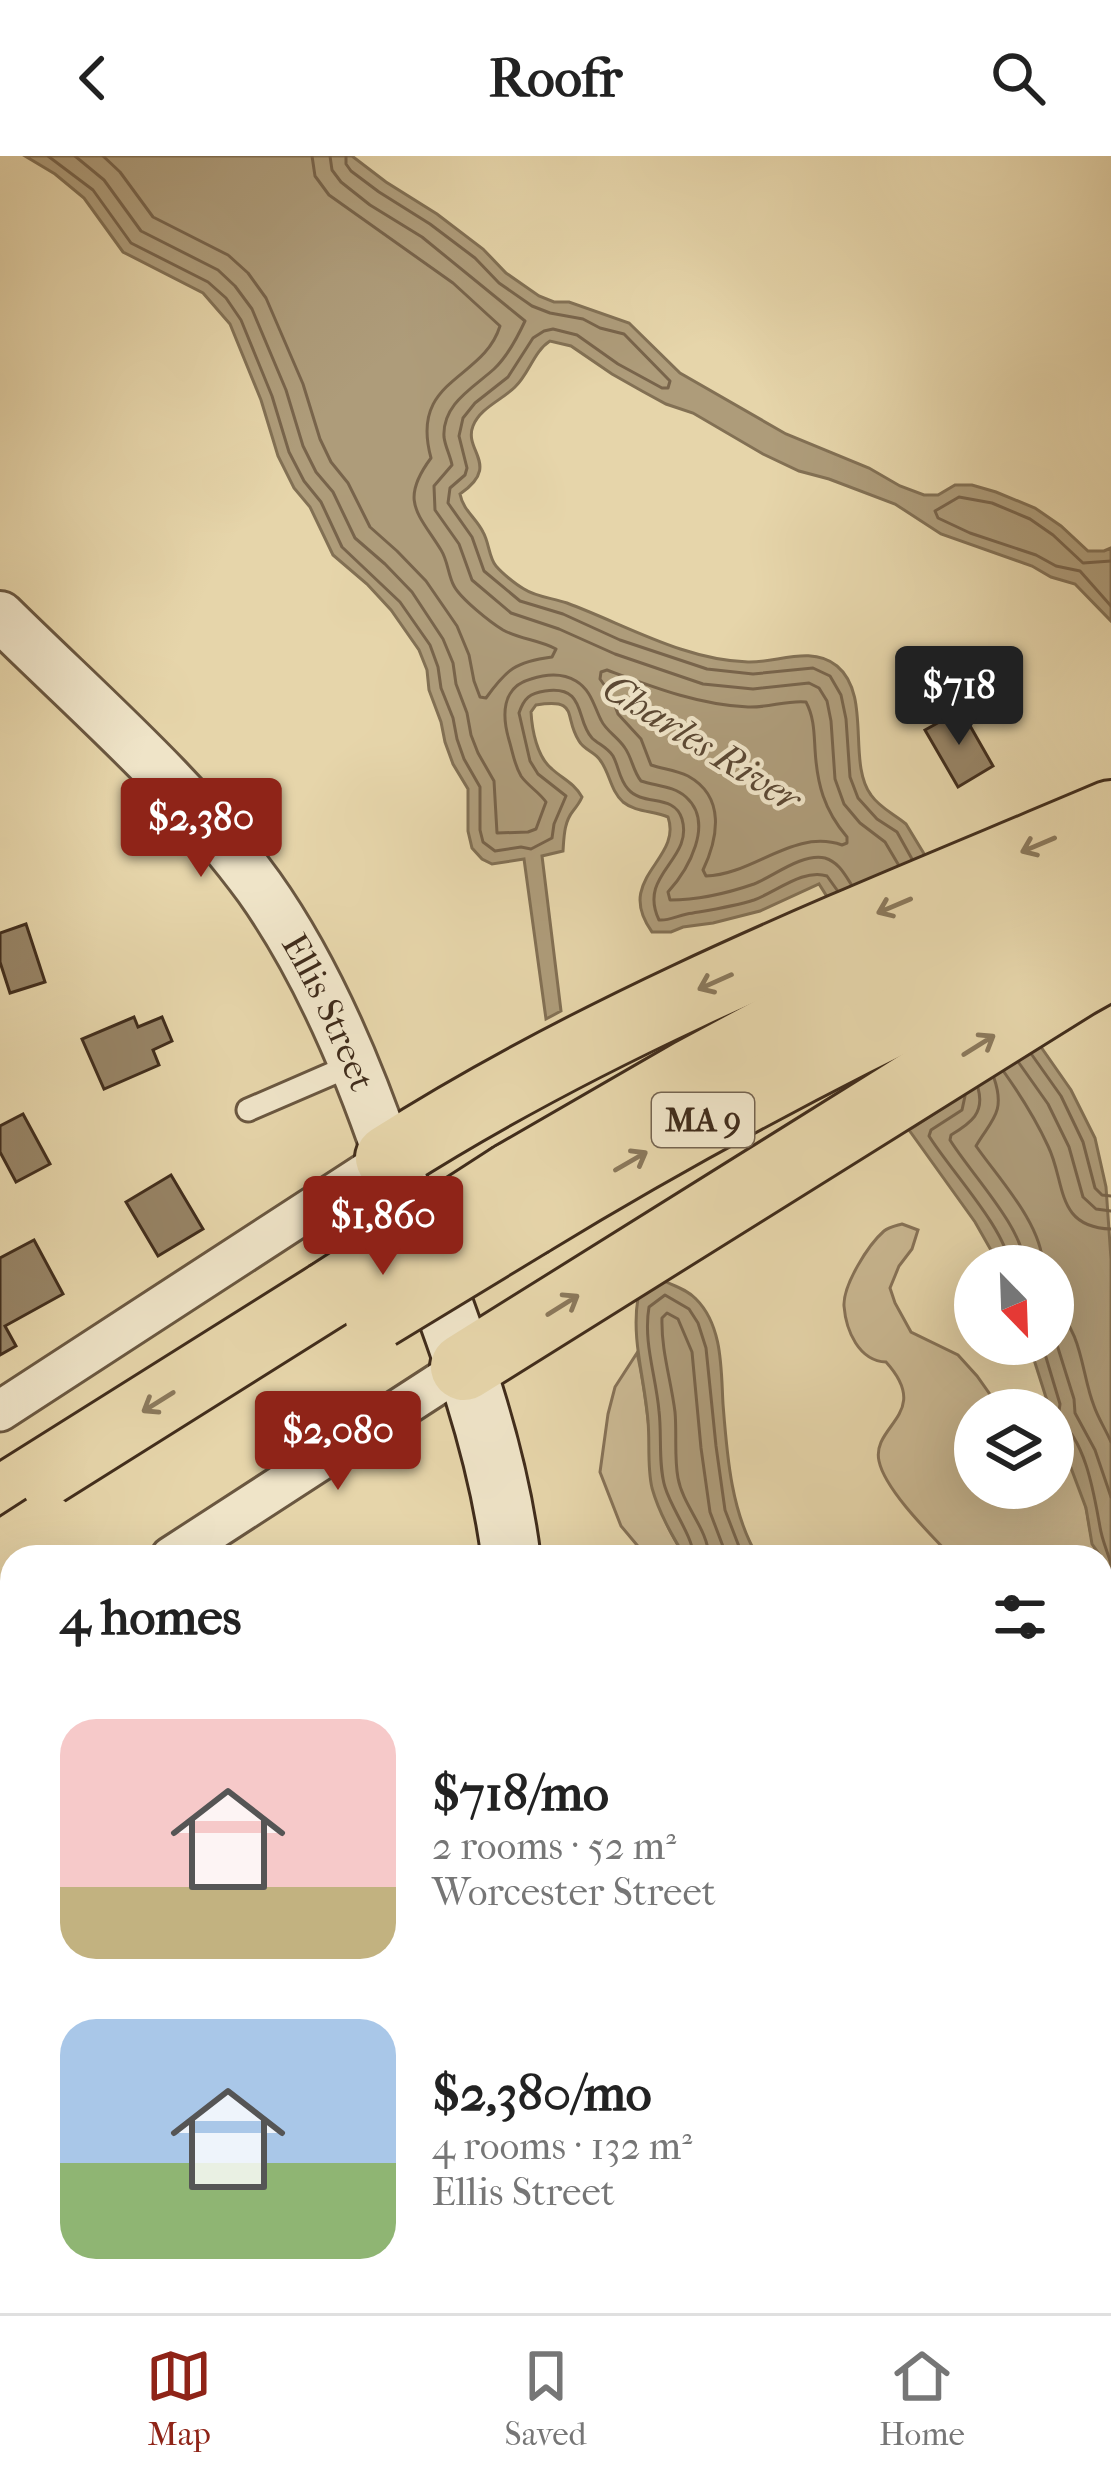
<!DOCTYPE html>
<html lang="en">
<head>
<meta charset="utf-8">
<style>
	:root { --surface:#fff; --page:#f2f2f2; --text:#222; --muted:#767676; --line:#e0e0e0; --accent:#8f2418 }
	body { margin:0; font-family:"IM FELL French Canon",serif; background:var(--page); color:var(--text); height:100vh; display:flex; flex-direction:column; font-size:45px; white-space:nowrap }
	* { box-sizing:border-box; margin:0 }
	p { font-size:39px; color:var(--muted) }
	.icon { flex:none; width:66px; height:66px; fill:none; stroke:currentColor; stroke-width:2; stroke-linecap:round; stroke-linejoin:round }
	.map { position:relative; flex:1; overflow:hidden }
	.sheet { position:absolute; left:0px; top:1389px; width:1113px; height:768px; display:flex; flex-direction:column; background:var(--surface); border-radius:36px 36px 0 0; box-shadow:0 12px 48px #0002 }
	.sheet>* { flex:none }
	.needle { width:78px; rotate:157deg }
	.controls { position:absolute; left:954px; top:1089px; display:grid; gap:24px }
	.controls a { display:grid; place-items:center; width:120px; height:120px; border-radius:50%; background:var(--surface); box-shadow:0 12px 48px #0002; font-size:60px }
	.price { position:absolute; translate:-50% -102px; padding:0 27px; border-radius:12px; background:var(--accent); color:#fff; font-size:39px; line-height:78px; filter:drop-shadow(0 3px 6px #0008) }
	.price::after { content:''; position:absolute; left:50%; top:72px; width:36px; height:27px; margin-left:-18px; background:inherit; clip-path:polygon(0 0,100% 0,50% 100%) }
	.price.current { background:#222; color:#fff }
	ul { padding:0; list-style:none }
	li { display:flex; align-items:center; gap:36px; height:300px; padding:0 60px }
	li span { display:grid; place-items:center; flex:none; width:336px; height:240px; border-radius:36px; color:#555 }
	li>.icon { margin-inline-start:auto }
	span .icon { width:144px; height:144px; fill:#fffc; stroke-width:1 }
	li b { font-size:51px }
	h2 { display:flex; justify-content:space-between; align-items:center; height:144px; padding:0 60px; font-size:51px }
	header { display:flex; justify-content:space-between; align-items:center; height:156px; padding:0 60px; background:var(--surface); font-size:54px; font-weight:700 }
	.menu { display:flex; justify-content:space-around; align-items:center; height:168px; border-top:3px solid var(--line); background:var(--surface); font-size:33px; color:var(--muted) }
	.menu a { display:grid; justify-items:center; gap:6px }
	.menu .current { color:var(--accent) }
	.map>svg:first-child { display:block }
	.green { fill:#cab892; stroke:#867257; stroke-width:3 }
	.water { fill:#ae9c7a; stroke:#827054; stroke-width:3 }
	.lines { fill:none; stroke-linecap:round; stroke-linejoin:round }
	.shore { stroke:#78644b; stroke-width:3 }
	.building { fill:#978466; stroke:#412d1c; stroke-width:3 }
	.service-casing { stroke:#6a5740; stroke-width:27 }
	.minor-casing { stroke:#6a5740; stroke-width:45 }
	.tertiary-casing { stroke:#6a5740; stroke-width:54 }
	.secondary-casing { stroke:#412d1c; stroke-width:63 }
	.trunk-casing { stroke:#412d1c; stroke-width:72 }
	.service { stroke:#efe4c8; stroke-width:21 }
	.minor { stroke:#efe4c8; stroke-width:39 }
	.tertiary { stroke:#efe4c8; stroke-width:48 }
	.secondary { stroke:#efe4c8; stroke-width:57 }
	.trunk { stroke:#e6d5aa; stroke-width:66 }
	.trunk-bridge-casing { stroke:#412d1c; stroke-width:72; stroke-linecap:butt }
	.trunk-bridge { stroke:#e6d5aa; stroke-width:66 }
	.oneway { stroke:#8b795c }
	.labels { text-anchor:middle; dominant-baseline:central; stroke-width:9; stroke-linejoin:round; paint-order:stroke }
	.shield { fill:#efe4c8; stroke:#756450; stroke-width:3 }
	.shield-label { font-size:33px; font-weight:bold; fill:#412d1c }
	.street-label { font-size:36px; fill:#412d1c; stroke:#efe4c8 }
	.water-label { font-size:39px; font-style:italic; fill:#5c4934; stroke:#efe4c8 }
</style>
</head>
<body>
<header><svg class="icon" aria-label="back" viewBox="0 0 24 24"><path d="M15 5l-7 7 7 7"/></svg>Roofr<svg class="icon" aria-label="search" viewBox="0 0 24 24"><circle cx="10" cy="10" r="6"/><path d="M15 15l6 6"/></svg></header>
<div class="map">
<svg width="1111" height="2157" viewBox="0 0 1111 2157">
	<rect width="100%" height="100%" fill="#e6d5aa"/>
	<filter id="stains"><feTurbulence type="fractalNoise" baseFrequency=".00167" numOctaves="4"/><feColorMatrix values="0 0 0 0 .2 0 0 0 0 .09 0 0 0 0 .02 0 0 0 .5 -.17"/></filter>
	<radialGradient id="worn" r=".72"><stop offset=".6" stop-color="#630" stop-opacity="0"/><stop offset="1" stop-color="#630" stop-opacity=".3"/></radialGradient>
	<g class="green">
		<path d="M902,1068L918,1074L912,1093L899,1110L890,1132L895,1147L911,1176L958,1199L977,1220L1001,1254H975V1332H1053V1276L1057,1275C1067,1300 1081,1325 1086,1352C1090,1370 1090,1384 1099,1401H952C931,1379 885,1334 879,1305C871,1269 933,1258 886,1206C859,1205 846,1175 844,1150C843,1129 868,1089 884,1075C889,1071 895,1070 902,1068Z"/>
		<path d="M637,1197C650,1250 649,1305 663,1358C667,1373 677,1387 685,1401H647L621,1370L600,1316L608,1258L615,1231Z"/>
		<polygon points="1101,1406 1111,1432 1111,1644 1101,1645"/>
		<polygon points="1111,1684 1111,1964 1101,1957 1101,1689"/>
	</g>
	<g class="water">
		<path d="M25,0H352L386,26L437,58L483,93L506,117L539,140L554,146H569L629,167L680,217L786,278L869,312L900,330L924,339H938L955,329H972L996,336L1035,352L1061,370L1088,395H1104L1111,392V465L1075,428L1051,421L1032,410L941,378L895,348L829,323L799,315L763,298L693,257L666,248L642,235L612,218L571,190L550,185C534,195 529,218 515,231C502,244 480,252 473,270C463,295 502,309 460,338C463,354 476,362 483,376C489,386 489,402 496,410C502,417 515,428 524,433C536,441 553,442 567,447C626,469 684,504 748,506C777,507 811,489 837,510C872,539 847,607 871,639C880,652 894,658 906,668L1041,891L1071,934L1095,982L1106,1031L1111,1103V1432L1101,1401L1092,1388L1086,1352L1053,1264V1254H1050L1029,1188H1053V1110H1000L975,1066L909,974L955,944L819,728L760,755L713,767L683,771L671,776H652C613,722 683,704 668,661C654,655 635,656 623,646C610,634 610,617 600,604C595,596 584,594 579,585C563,560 580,542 536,549L531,556C532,574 537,601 552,613C563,623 574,627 582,641C580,646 577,650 573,655C564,666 564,681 563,695L542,700L561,855L546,863L524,703L492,708L482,703L472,692L468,675V633L453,608L445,586L441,566L429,534L427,514L419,494L391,454L367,428L333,399L310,351L294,332L278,300L261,244L230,168L203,137L123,96L84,42L55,18Z"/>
		<path d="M664,1125C675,1130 688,1134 696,1143C723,1170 721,1214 723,1248C727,1299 731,1357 758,1401H685C672,1379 659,1357 652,1332C647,1311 650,1286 648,1265C645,1223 631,1184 638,1142Z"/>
	</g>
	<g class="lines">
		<g class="shore">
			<path d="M48,0L93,34L131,87L208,126L226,142L241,164L272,240L289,296L304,325L321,346L342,391L400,446L430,489L438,511L441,532L453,562L457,583L464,603L480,631V674L483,686L495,695L521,691L531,693L552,682L554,668L566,640L538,618L530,605L519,557C524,542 530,537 545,535C587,529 575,564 592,582C598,588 607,591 613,600C619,611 619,623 628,633C643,651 674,637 682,663C694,704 637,718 659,764C669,765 676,760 687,758C710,754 732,751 754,744C776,736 804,712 827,720L837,734"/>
			<path d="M75,0L104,24L141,75L218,114L235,130L252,153L286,234L303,290L316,316L333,336L355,382L385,408L412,436L443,483L453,507L456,528L467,557L471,579L478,597L494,625L497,677L528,676L536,673L546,646C539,636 528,630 521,620C514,608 513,597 509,584C502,560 501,531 531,523C546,518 563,517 576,525C591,534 594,550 601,564C606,575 618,581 625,592C632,602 633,615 641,625C656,630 674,630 686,641C715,667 688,714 668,736L670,744C697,744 728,737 754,728C774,720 802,697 825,702C838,706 844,717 851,728"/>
			<path d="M103,0L120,16L153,61L228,99L248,117L266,142L303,228L320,283L331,306L348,327L370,371L397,395L426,425L457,470L469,499L474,525L480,541L486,542C507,513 515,506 552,501L556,493C540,484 519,483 503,474C490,466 461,443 454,430C448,419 448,405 441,394C418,357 399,345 431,302C409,222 483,225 500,170L453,127L329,39L315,20L312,0"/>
			<path d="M330,0L332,14L341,26L370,49L422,81L525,165C518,180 507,201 494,213C473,232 442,248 444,281C445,290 450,299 452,309L434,330L435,354L459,388L472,424L511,457L559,473L615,498L703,528L753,533L809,527L819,532L827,545L831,565L835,623L844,648L860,667L885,686L898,708"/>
			<polyline points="346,0 346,8 351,15 379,36 430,68 475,102 499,127 532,150 550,157 583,163 600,172 624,178 670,225 668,232 662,232 618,208 577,179 553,173 544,175 533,182 508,221 475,247 463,262 459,280 467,312 465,319 450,332 448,347 472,381 484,415 520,445 563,458 620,484 707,513 753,518 813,512 830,520 841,539 846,563 850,621 858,642 877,663 897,676 912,703"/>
			<polyline points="1111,405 1083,407 1053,379 1030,363 992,347 959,341 935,355 938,362 970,377 1036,399 1056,410 1080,415 1111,450"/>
			<path d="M607,514C653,531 699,549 748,551C768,552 787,544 806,546C814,561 814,576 815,593C817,628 824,654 847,681V687L842,689C794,672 753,719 706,720L703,714C718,682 726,641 688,620C676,614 663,613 651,609L641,583L618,558L610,537L600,523L601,516Z"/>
			<polyline points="1032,899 1061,940 1083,986 1095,1032 1102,1039 1111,1040"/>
			<polyline points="1019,907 1048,948 1069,991 1083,1041 1096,1053 1111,1055"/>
			<path d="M1004,916C1021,940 1036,964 1048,990C1066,1027 1055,1071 1111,1073"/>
			<path d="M994,922C1006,957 991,964 976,990C999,1023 1042,1068 1043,1110"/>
			<path d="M978,932C985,957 971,967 951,979L950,984C971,1018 1023,1071 1025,1110"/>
			<path d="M965,940L962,954L931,974L929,980C950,1014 1006,1073 1010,1110"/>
			<path d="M1053,1151C1083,1175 1081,1217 1094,1250C1098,1262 1106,1274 1111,1286"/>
			<polyline points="1053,1176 1074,1243 1075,1257 1095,1294 1111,1341"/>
			<path d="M1042,1188L1060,1248L1058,1263C1086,1285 1094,1338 1100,1371C1102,1384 1108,1397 1111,1408"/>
			<path d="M694,1401C692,1379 672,1354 665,1331C658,1308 662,1279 659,1255C656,1220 643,1186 649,1151L665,1139L689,1153L698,1167L706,1192L716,1290L725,1354L743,1401"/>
			<path d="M709,1401C708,1373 683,1350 678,1322C674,1301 677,1277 675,1256C671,1224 661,1194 662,1162L667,1157L678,1163L692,1196L701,1292L710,1356L727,1401"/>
		</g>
	</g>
	<g class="building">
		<polygon points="961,554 993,610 958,631 925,574"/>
		<polygon points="26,768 45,826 10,837 0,806 0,777"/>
		<polygon points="134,861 138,871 162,861 172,885 153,894 159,909 104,933 82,883"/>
		<polygon points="23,958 50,1008 16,1026 0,996 0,970"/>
		<polygon points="171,1019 203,1073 158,1100 126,1046"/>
		<polygon points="34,1084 63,1138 5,1170 16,1190 0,1199 0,1102"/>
		<polygon points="12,1559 12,1616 3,1620 0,1615 0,1565"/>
		<polygon points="12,1688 12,1719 0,1698 0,1694"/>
		<polygon points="12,1860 12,1951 0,1958 0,1867"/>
		<polygon points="51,2145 69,2145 76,2157 31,2157"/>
		<polygon points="379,2145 401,2145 407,2157 356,2157"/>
		<polygon points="577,2145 619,2145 597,2157 584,2157"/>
		<polygon points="665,2145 699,2145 706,2157 666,2157 660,2148"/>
		<polygon points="787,2145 843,2145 848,2152 840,2157 794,2157"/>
	</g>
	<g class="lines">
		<defs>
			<g id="service">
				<polyline points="248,954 352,909"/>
				<polyline points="209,2145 217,2157"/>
			</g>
			<g id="minor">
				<polyline points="0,1255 389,1002"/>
				<polyline points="171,1401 464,1211"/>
				<polyline points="0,1507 12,1500"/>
				<polyline points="0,2059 12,2051"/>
			</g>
			<g id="tertiary">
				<path id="s1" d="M0,460C86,545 188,633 259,731C316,811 357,908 389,1002"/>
			</g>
			<g id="secondary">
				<path d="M389,1002C436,1132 494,1263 511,1401"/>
				<polyline points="461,2145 469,2157"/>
				<polyline points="1045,2145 1063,2157"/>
			</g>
			<g id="trunk">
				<path d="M389,1002C615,858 866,762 1111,658"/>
				<polyline points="512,1020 692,916 853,830 1111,709"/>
				<path d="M531,1066C718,952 911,853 1111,764"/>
				<polyline points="464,1211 1077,828 1111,809"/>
				<polyline points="0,1345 328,1139"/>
			</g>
		</defs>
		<use href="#service" class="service-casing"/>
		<use href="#minor" class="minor-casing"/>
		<use href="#tertiary" class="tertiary-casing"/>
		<use href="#secondary" class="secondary-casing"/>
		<use href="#trunk" class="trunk-casing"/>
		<use href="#service" class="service"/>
		<use href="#minor" class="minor"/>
		<use href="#tertiary" class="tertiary"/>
		<use href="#secondary" class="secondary"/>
		<use href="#trunk" class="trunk"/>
		<defs>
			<g id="trunk-bridge">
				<polyline points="328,1139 512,1020"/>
				<polyline points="378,1159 531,1066"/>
				<polyline points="0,1401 45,1372"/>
			</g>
		</defs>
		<use href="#trunk-bridge" class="trunk-bridge-casing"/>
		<use href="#trunk-bridge" class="trunk-bridge"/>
	</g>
	<defs><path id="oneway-shaft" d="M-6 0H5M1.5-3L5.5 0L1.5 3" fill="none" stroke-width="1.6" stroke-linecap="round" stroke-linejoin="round" transform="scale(3)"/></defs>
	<g class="oneway">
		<use href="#oneway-shaft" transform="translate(1038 689) rotate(157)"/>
		<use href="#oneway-shaft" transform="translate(894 750) rotate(157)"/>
		<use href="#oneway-shaft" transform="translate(715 826) rotate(156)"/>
		<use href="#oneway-shaft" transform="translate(979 889) rotate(-32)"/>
		<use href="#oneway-shaft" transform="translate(631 1005) rotate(-30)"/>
		<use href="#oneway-shaft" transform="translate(563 1149) rotate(-32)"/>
		<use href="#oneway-shaft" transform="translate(158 1246) rotate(148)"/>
	</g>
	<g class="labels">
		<rect class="shield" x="652" y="937" width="102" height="54" rx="9"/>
		<g class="shield-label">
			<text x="703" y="964">MA 9</text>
		</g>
		<g class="street-label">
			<text stroke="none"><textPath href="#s1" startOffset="519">Ellis Street</textPath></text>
		</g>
		<g class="water-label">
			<text transform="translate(702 587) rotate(32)">Charles River</text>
		</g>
	</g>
	<rect width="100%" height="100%" filter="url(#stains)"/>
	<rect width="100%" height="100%" fill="url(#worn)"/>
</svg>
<div class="controls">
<a><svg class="needle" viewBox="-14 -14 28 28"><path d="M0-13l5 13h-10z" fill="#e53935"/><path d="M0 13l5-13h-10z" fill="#767676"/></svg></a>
<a><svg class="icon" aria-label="layers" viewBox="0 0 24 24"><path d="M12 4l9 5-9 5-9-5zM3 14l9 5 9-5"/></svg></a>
</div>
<b class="price current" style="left:959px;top:592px">$718</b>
<b class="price" style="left:201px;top:724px">$2,380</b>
<b class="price" style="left:383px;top:1122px">$1,860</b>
<b class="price" style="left:338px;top:1337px">$2,080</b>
<section class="sheet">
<h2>4 homes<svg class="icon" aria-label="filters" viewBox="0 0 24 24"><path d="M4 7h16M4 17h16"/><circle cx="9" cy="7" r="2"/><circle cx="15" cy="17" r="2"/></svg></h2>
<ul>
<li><span style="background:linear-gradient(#f6c9c9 70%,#c2b280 0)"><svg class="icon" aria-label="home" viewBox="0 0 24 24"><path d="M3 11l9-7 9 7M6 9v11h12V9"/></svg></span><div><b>$718/mo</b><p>2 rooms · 52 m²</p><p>Worcester Street</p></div></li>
<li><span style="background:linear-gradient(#a9c7e8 60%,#8fb573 0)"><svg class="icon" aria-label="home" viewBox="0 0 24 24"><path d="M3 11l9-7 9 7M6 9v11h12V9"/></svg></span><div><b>$2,380/mo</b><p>4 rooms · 132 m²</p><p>Ellis Street</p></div></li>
</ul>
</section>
</div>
<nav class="menu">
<a class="current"><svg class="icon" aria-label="map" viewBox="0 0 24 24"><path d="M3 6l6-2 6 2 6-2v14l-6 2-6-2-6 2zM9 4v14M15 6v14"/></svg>Map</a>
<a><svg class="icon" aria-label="saved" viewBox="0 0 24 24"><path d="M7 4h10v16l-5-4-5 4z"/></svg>Saved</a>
<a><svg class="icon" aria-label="home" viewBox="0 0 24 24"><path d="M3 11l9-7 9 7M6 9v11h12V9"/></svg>Home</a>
</nav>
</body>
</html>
